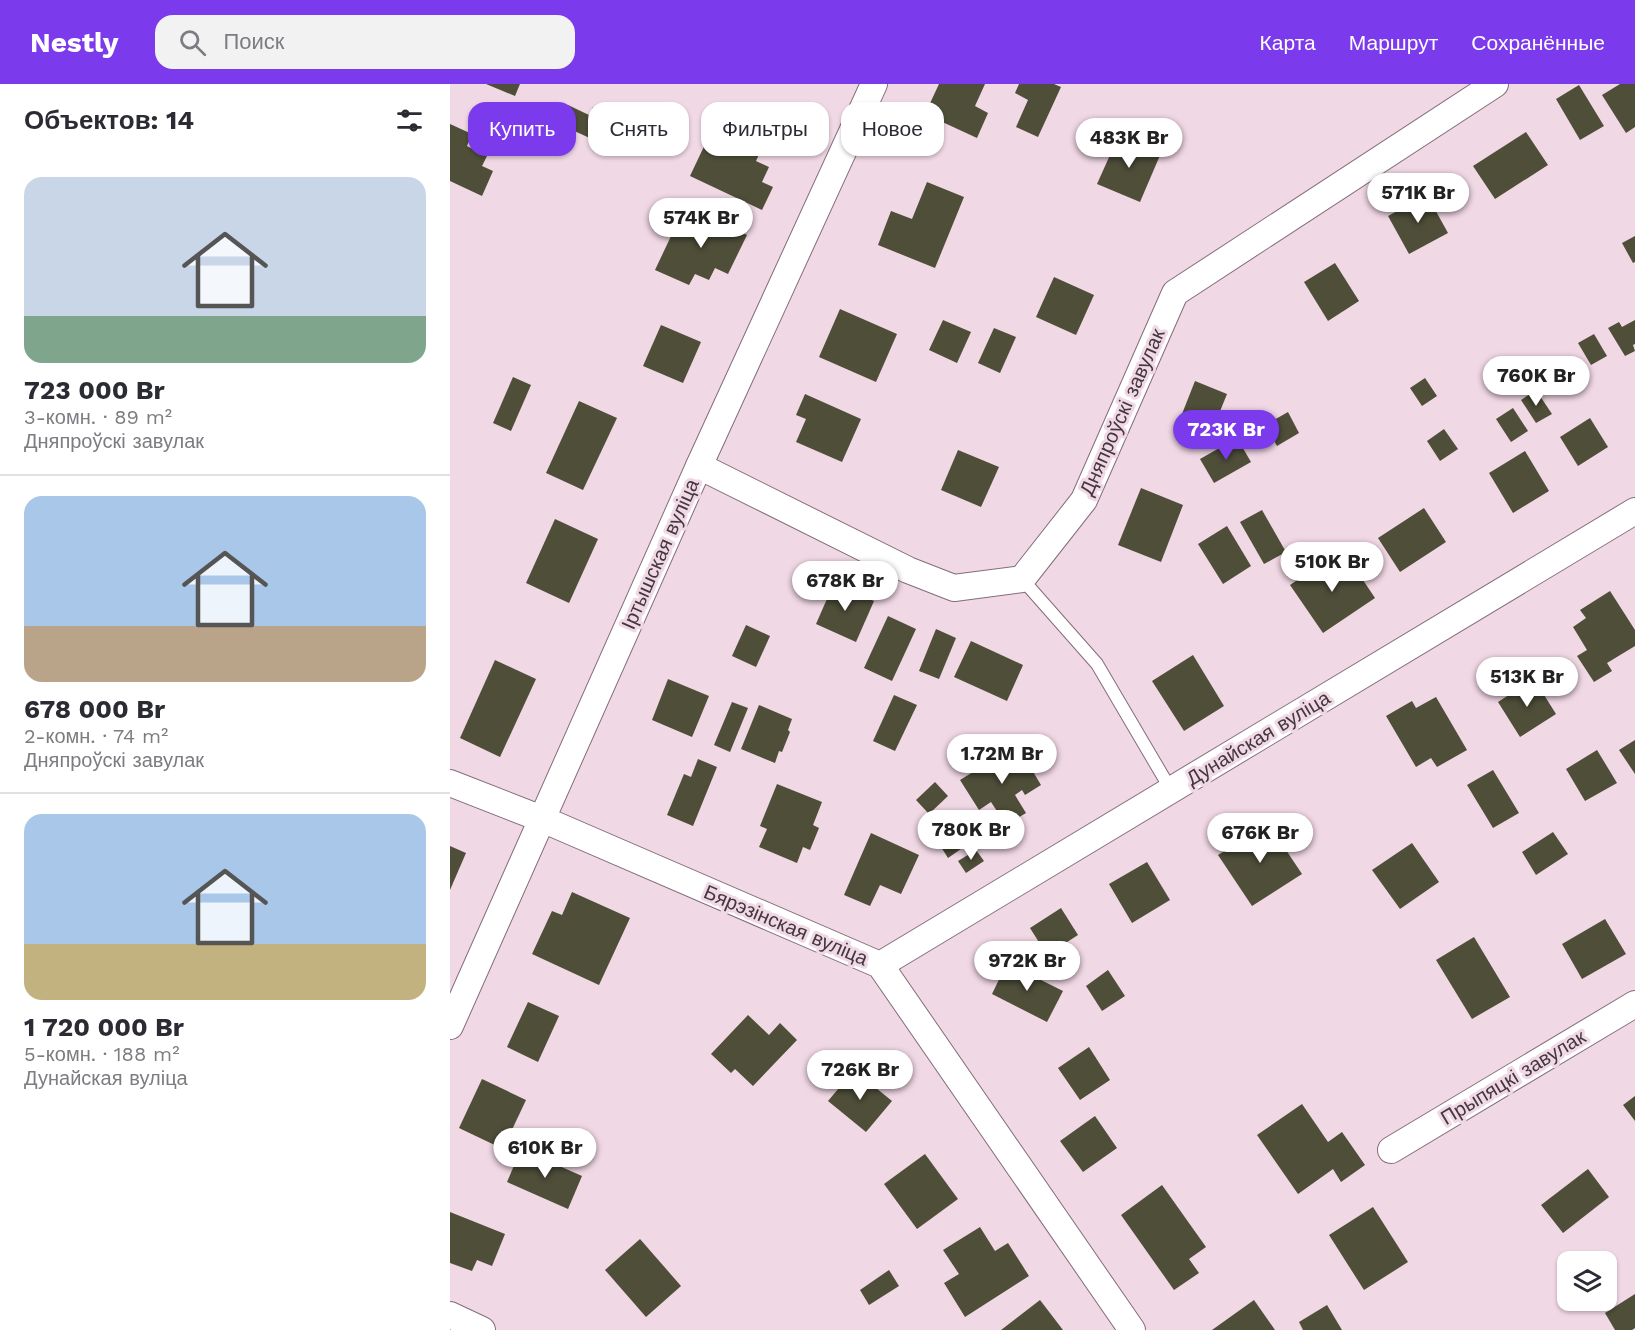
<!DOCTYPE html>
<html lang="ru">
<head>
<meta charset="utf-8">
<style>
	:root { --surface:#fff; --page:#f2f2f3; --text:#2b2b33; --muted:#7c7c81; --line:#e1e1e2; --accent:#7c3aed }
	body { margin:0; font-family:"Work Sans",sans-serif; background:var(--page); color:var(--text); height:100vh; display:flex; flex-direction:column; font-size:22px; white-space:nowrap }
	* { box-sizing:border-box; margin:0 }
	p { font-size:20px; color:var(--muted) }
	.icon { flex:none; width:33px; height:33px; fill:none; stroke:currentColor; stroke-width:2; stroke-linecap:round; stroke-linejoin:round }
	.map { position:relative; flex:1; overflow:hidden }
	.drawer { display:flex; flex-direction:column; background:var(--surface); width:450px }
	.drawer>* { flex:none }
	.banner { position:absolute; left:18px; top:18px; width:570px; height:54px; display:flex; gap:12px }
	.tools { position:absolute; left:1107px; top:1167px; display:grid; gap:12px }
	.tools a { display:grid; place-items:center; width:60px; height:60px; border-radius:12px; background:var(--surface); box-shadow:0 2px 4px #0004; font-size:30px }
	.price { position:absolute; translate:-50% -51px; padding:0 14px; border-radius:21px; background:#fff; color:#222; font-size:20px; line-height:39px; filter:drop-shadow(0 2px 3px #0008) }
	.price::after { content:''; position:absolute; left:50%; top:36px; width:18px; height:14px; margin-left:-9px; background:inherit; clip-path:polygon(0 0,100% 0,50% 100%) }
	.price.on { background:var(--accent); color:#fff }
	ul { padding:0; list-style:none }
	li { display:grid; align-content:center; gap:12px; height:318px; padding:0 24px }
	li+li { border-top:2px solid var(--line) }
	li span { display:grid; place-items:center; height:186px; border-radius:18px; color:#555 }
	li>.icon { margin-inline-start:auto }
	span .icon { width:108px; height:108px; fill:#fffc; stroke-width:1 }
	li b { font-size:26px }
	h2 { display:flex; justify-content:space-between; align-items:center; height:72px; padding:0 24px; font-size:26px }
	.chip { padding:0 21px; border-radius:18px; background:var(--surface); box-shadow:0 2px 4px #0004; font-size:21px; line-height:54px }
	.chip.on { background:var(--accent); color:#fff }
	header { display:flex; align-items:center; gap:36px; box-sizing:border-box; height:84px; padding:0 30px; background:var(--accent); color:#fff }
	header strong { font-size:28px }
	nav { display:flex; gap:33px; margin-inline-start:auto; font-size:21px }
	.search { width:420px; height:54px; background:var(--page); display:flex; align-items:center; gap:15px; box-sizing:border-box; padding:0 21px; border-radius:18px; color:var(--muted); font-size:22px }
	main { display:flex; flex:1; min-height:0 }
	.map>svg:first-child { display:block }
	.building { fill:#4e4e39 }
	.lines { fill:none; stroke-linecap:round; stroke-linejoin:round }
	.service-casing { stroke:#836d79; stroke-width:14 }
	.minor-casing { stroke:#836d79; stroke-width:28 }
	.service { stroke:#fff; stroke-width:12 }
	.minor { stroke:#fff; stroke-width:26 }
	.labels { text-anchor:middle; dominant-baseline:central; stroke-width:6; stroke-linejoin:round; paint-order:stroke }
	.street-label { font-size:20px; fill:#42383e; stroke:#f1d8e5 }
</style>
</head>
<body>
<header>
<strong>Nestly</strong>
<div class="search"><svg class="icon" aria-label="search" viewBox="0 0 24 24"><circle cx="10" cy="10" r="6"/><path d="M15 15l6 6"/></svg>Поиск</div>
<nav><a>Карта</a><a>Маршрут</a><a>Сохранённые</a></nav>
</header>
<main>
<section class="drawer">
<h2>Объектов: 14<svg class="icon" aria-label="filters" viewBox="0 0 24 24"><path d="M4 7h16M4 17h16"/><circle cx="9" cy="7" r="2"/><circle cx="15" cy="17" r="2"/></svg></h2>
<ul>
<li><span style="background:linear-gradient(#c9d6e8 75%,#7fa58c 0)"><svg class="icon" aria-label="home" viewBox="0 0 24 24"><path d="M3 11l9-7 9 7M6 9v11h12V9"/></svg></span><div><b>723 000 Br</b><p>3-комн. · 89 m²</p><p>Дняпроўскі завулак</p></div></li>
<li><span style="background:linear-gradient(#a9c7e8 70%,#b9a48a 0)"><svg class="icon" aria-label="home" viewBox="0 0 24 24"><path d="M3 11l9-7 9 7M6 9v11h12V9"/></svg></span><div><b>678 000 Br</b><p>2-комн. · 74 m²</p><p>Дняпроўскі завулак</p></div></li>
<li><span style="background:linear-gradient(#a9c7e8 70%,#c2b280 0)"><svg class="icon" aria-label="home" viewBox="0 0 24 24"><path d="M3 11l9-7 9 7M6 9v11h12V9"/></svg></span><div><b>1 720 000 Br</b><p>5-комн. · 188 m²</p><p>Дунайская вуліца</p></div></li>
</ul>
</section>
<div class="map">
<svg width="1185" height="1246" viewBox="0 0 1185 1246">
	<rect width="100%" height="100%" fill="#f1d8e5"/>
	<g class="building">
		<polygon points="36,0 70,0 65,12"/>
		<polygon points="489,0 535,0 525,22 538,29 527,54 475,30"/>
		<polygon points="569,0 604,0 611,3 588,53 566,43 578,16 565,9"/>
		<polygon points="1170,0 1185,0 1185,43 1176,49 1152,11"/>
		<polygon points="1129,1 1154,42 1130,56 1106,15"/>
		<polygon points="118,21 139,31 143,23 167,35 155,61 109,40"/>
		<polygon points="299,21 333,36 321,64 287,49"/>
		<polygon points="0,40 22,50 17,62 37,72 32,82 43,87 32,112 0,97"/>
		<polygon points="1076,48 1098,81 1045,115 1023,82"/>
		<polygon points="669,51 711,69 690,118 647,100"/>
		<polygon points="258,54 288,68 293,58 311,66 306,77 319,83 312,98 323,103 312,126 240,92"/>
		<polygon points="477,98 514,113 485,184 428,161 441,127 462,135"/>
		<polygon points="977,111 998,149 959,170 938,132"/>
		<polygon points="241,124 297,151 278,190 265,184 259,196 245,190 239,201 205,186 222,150 228,153"/>
		<polygon points="1185,152 1185,178 1183,179 1172,159"/>
		<polygon points="885,179 909,217 878,237 854,198"/>
		<polygon points="604,193 644,211 626,251 586,233"/>
		<polygon points="390,225 447,250 426,298 369,273"/>
		<polygon points="493,236 521,248 507,279 479,266"/>
		<polygon points="1185,236 1185,260 1183,261 1185,267 1175,272 1158,244 1169,238 1172,243"/>
		<polygon points="211,241 251,258 233,299 193,282"/>
		<polygon points="544,244 566,253 550,289 528,279"/>
		<polygon points="1144,250 1157,272 1141,281 1128,259"/>
		<polygon points="63,293 81,301 61,347 43,339"/>
		<polygon points="975,294 987,312 972,322 960,304"/>
		<polygon points="745,297 777,310 762,347 730,335"/>
		<polygon points="1086,306 1102,330 1086,339 1071,316"/>
		<polygon points="355,310 411,335 392,378 346,358 356,335 346,331"/>
		<polygon points="129,317 167,334 133,406 96,389"/>
		<polygon points="1063,324 1078,347 1061,358 1046,335"/>
		<polygon points="838,328 849,349 827,362 815,341"/>
		<polygon points="1140,334 1158,363 1128,382 1110,353"/>
		<polygon points="994,345 1008,365 990,377 977,357"/>
		<polygon points="787,354 801,378 764,399 750,375"/>
		<polygon points="508,366 549,383 531,423 491,406"/>
		<polygon points="1075,367 1099,407 1063,429 1039,389"/>
		<polygon points="691,404 733,421 711,478 668,461"/>
		<polygon points="974,424 996,458 950,488 928,454"/>
		<polygon points="812,426 836,468 814,480 790,438"/>
		<polygon points="105,435 148,455 119,519 76,499"/>
		<polygon points="777,442 801,482 773,500 748,460"/>
		<polygon points="884,471 892,484 901,478 925,514 873,549 840,501"/>
		<polygon points="384,499 424,517 406,558 366,540"/>
		<polygon points="1160,507 1185,546 1185,562 1157,579 1162,587 1144,598 1127,572 1137,566 1123,543 1136,534 1130,526"/>
		<polygon points="438,532 466,545 442,597 414,584"/>
		<polygon points="296,541 320,552 306,583 282,572"/>
		<polygon points="486,545 506,554 489,595 469,587"/>
		<polygon points="521,557 573,581 557,617 504,593"/>
		<polygon points="743,571 774,622 734,647 702,597"/>
		<polygon points="45,576 86,595 50,673 10,654"/>
		<polygon points="218,595 259,612 242,653 202,636"/>
		<polygon points="1084,595 1106,630 1070,653 1048,618"/>
		<polygon points="444,611 467,621 445,667 423,657"/>
		<polygon points="986,613 1017,666 987,683 981,674 966,683 936,632 962,617 966,624"/>
		<polygon points="282,618 298,624 280,668 264,661"/>
		<polygon points="309,621 342,635 338,646 340,648 332,668 329,667 325,679 291,665"/>
		<polygon points="1185,656 1185,690 1169,666"/>
		<polygon points="570,666 591,701 575,711 572,706 565,711 576,729 556,741 541,718 529,726 510,696 549,672 552,677"/>
		<polygon points="1147,666 1167,699 1135,717 1116,685"/>
		<polygon points="248,675 267,683 243,742 217,731 234,690 241,693"/>
		<polygon points="1043,686 1069,729 1043,744 1017,701"/>
		<polygon points="485,698 498,712 479,730 466,716"/>
		<polygon points="327,700 372,718 363,741 369,744 360,766 353,763 347,779 309,763 317,745 310,742"/>
		<polygon points="818,739 852,790 802,822 768,771"/>
		<polygon points="509,740 521,758 498,774 486,755"/>
		<polygon points="1103,748 1118,770 1086,791 1072,768"/>
		<polygon points="421,749 469,771 451,810 430,801 420,822 394,811"/>
		<polygon points="962,759 989,798 950,825 922,786"/>
		<polygon points="0,762 16,769 0,806"/>
		<polygon points="526,766 534,777 516,789 508,777"/>
		<polygon points="697,778 720,816 682,839 659,800"/>
		<polygon points="122,808 180,834 149,901 82,870 102,827 112,831"/>
		<polygon points="611,824 628,851 597,871 580,844"/>
		<polygon points="1155,835 1176,870 1132,895 1112,860"/>
		<polygon points="1024,853 1060,913 1022,935 986,876"/>
		<polygon points="557,879 613,907 597,938 542,910"/>
		<polygon points="658,886 675,912 652,927 636,902"/>
		<polygon points="78,918 109,932 88,978 57,963"/>
		<polygon points="298,931 319,951 330,939 347,956 303,1002 285,985 281,989 261,970"/>
		<polygon points="639,963 660,996 630,1016 608,984"/>
		<polygon points="404,986 442,1017 416,1048 378,1017"/>
		<polygon points="32,995 76,1016 53,1065 9,1044"/>
		<polygon points="1185,1012 1185,1037 1173,1021"/>
		<polygon points="852,1020 878,1058 892,1048 915,1081 891,1098 883,1085 848,1110 807,1051"/>
		<polygon points="645,1032 667,1064 633,1088 610,1057"/>
		<polygon points="71,1065 132,1092 118,1125 57,1098"/>
		<polygon points="475,1070 508,1115 467,1145 434,1100"/>
		<polygon points="1138,1085 1159,1113 1113,1149 1091,1121"/>
		<polygon points="712,1101 756,1163 739,1175 749,1189 724,1206 671,1131"/>
		<polygon points="923,1123 958,1178 914,1206 879,1151"/>
		<polygon points="0,1128 55,1150 42,1182 27,1176 22,1187 0,1179"/>
		<polygon points="530,1143 545,1167 558,1159 579,1192 515,1233 494,1199 509,1190 493,1166"/>
		<polygon points="190,1155 231,1202 196,1233 155,1186"/>
		<polygon points="439,1186 449,1202 419,1221 410,1206"/>
		<polygon points="1185,1210 1185,1244 1182,1246 1165,1246 1155,1229"/>
		<polygon points="590,1216 613,1246 551,1246"/>
		<polygon points="804,1216 825,1246 762,1246"/>
		<polygon points="877,1221 892,1246 853,1246 849,1238"/>
	</g>
	<g class="lines">
		<defs>
			<polyline id="service" points="572,495 647,580 721,706"/>
			<g id="minor">
				<polyline points="249,382 458,486 504,504 572,495 634,416 725,209 1045,0"/>
				<polyline points="0,699 92,735 430,881 682,1246"/>
				<polyline points="430,881 1185,427"/>
				<polyline points="0,942 249,382 424,0"/>
				<polyline points="941,1066 1185,920"/>
				<polyline points="0,1231 32,1246"/>
			</g>
		</defs>
		<use href="#service" class="service-casing"/>
		<use href="#minor" class="minor-casing"/>
		<use href="#service" class="service"/>
		<use href="#minor" class="minor"/>
	</g>
	<g class="labels">
		<g class="street-label">
			<text transform="translate(672 328) rotate(-66)">Дняпроўскі завулак</text>
			<text transform="translate(210 470) rotate(-66)">Іртышская вуліца</text>
			<text transform="translate(808 654) rotate(-31)">Дунайская вуліца</text>
			<text transform="translate(336 841) rotate(23)">Бярэзінская вуліца</text>
			<text transform="translate(1063 993) rotate(-31)">Прыпяцкі завулак</text>
		</g>
	</g>
</svg>
<div class="tools">
<a><svg class="icon" aria-label="layers" viewBox="0 0 24 24"><path d="M12 4l9 5-9 5-9-5zM3 14l9 5 9-5"/></svg></a>
</div>
<b class="price" style="left:679px;top:85px">483K Br</b>
<b class="price" style="left:968px;top:140px">571K Br</b>
<b class="price" style="left:251px;top:165px">574K Br</b>
<b class="price" style="left:1086px;top:323px">760K Br</b>
<b class="price on" style="left:776px;top:377px">723K Br</b>
<b class="price" style="left:882px;top:509px">510K Br</b>
<b class="price" style="left:395px;top:528px">678K Br</b>
<b class="price" style="left:1077px;top:624px">513K Br</b>
<b class="price" style="left:552px;top:701px">1.72M Br</b>
<b class="price" style="left:521px;top:777px">780K Br</b>
<b class="price" style="left:810px;top:780px">676K Br</b>
<b class="price" style="left:577px;top:908px">972K Br</b>
<b class="price" style="left:410px;top:1017px">726K Br</b>
<b class="price" style="left:95px;top:1095px">610K Br</b>
<div class="banner">
<a class="chip on">Купить</a>
<a class="chip">Снять</a>
<a class="chip">Фильтры</a>
<a class="chip">Новое</a>
</div>
</div>
</main>
</body>
</html>
